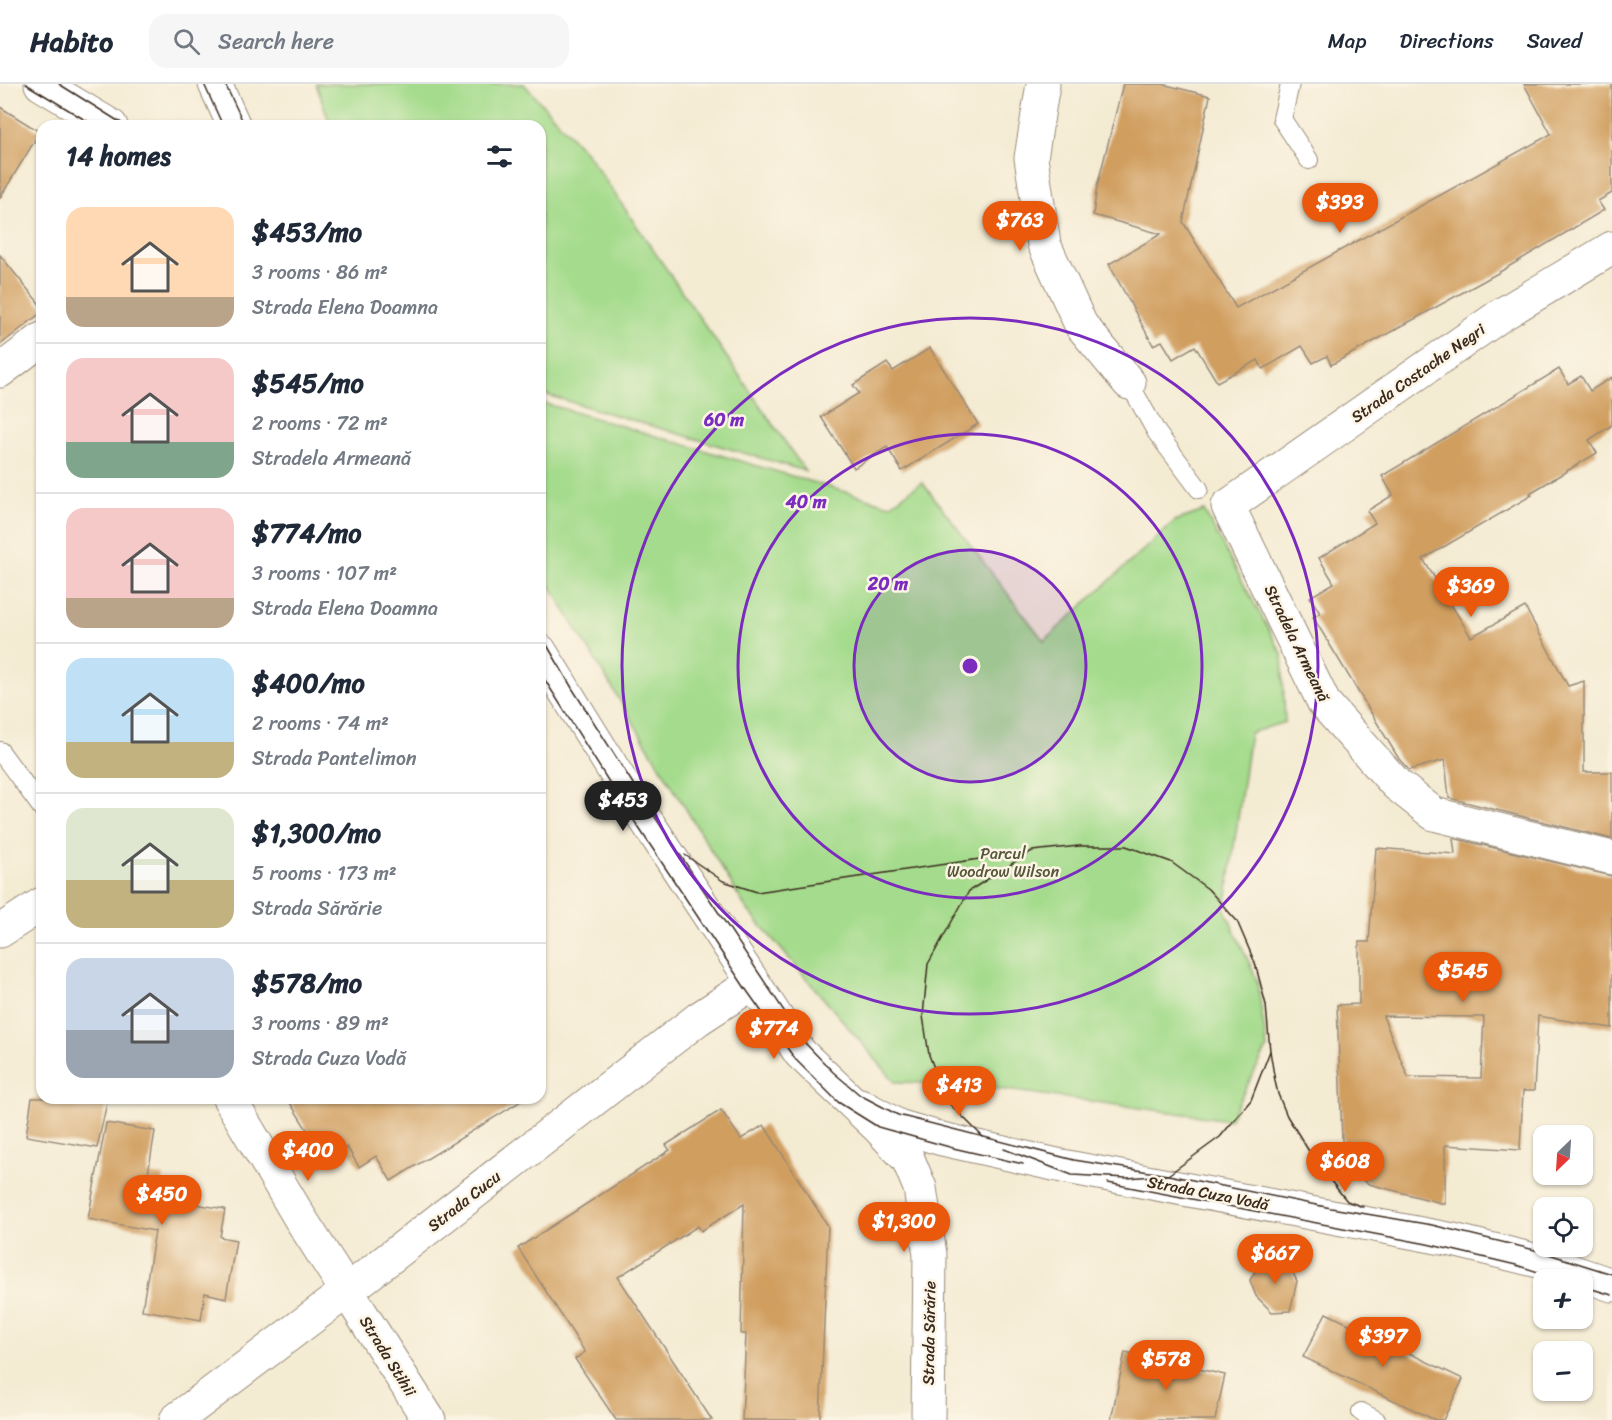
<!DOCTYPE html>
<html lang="en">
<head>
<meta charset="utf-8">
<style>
	:root { --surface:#fff; --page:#f6f6f7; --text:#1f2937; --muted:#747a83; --line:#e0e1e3; --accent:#ea580c }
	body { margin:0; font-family:Sriracha,sans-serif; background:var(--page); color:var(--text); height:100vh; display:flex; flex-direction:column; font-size:22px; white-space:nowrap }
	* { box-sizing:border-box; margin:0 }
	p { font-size:20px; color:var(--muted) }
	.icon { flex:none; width:33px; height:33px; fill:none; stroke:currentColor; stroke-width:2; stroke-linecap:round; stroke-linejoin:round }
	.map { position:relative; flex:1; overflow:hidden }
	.sheet { position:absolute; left:36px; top:36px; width:510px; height:984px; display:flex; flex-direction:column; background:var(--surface); border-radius:18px; box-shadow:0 2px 4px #0004 }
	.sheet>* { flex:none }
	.needle { width:39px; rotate:205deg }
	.controls { position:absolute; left:1533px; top:1041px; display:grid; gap:12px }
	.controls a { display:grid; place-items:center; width:60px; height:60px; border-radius:12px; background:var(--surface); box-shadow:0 2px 4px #0004; font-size:30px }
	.price { position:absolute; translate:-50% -51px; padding:0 14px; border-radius:21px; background:var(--accent); color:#fff; font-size:20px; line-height:39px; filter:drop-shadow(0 2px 3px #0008) }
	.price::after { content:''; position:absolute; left:50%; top:36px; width:18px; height:14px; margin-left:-9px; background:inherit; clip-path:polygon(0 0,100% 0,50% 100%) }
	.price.selected { background:#222; color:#fff }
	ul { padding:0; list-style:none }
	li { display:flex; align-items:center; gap:18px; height:150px; padding:0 30px }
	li+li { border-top:2px solid var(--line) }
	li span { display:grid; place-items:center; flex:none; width:168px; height:120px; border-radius:18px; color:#555 }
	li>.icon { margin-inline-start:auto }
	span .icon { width:72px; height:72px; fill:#fffc; stroke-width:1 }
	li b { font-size:26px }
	h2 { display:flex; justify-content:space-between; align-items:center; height:72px; padding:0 30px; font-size:26px }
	header { display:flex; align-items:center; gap:36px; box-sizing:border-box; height:84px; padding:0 30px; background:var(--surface); border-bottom:2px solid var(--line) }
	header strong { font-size:28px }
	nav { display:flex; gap:33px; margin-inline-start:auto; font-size:21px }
	.search { width:420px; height:54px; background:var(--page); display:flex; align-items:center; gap:15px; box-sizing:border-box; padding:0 21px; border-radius:18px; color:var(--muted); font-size:22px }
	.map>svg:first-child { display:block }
	.green { fill:#a4db8c; stroke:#708255; stroke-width:1.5 }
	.building { fill:#d09e5f; fill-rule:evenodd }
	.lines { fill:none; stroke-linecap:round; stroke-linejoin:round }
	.lane-casing { stroke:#988a78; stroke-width:20 }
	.street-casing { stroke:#988a78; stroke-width:35 }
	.secondary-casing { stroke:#988a78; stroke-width:35 }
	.primary-casing { stroke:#988a78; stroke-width:35 }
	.lane { stroke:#fff; stroke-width:18 }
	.street { stroke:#fff; stroke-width:33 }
	.secondary { stroke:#fff; stroke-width:33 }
	.primary { stroke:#fff; stroke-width:33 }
	.tram { stroke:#3b2a1e; stroke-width:1.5 }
	.ring { fill:none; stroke:#7b2cbf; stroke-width:3 }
	.labels { text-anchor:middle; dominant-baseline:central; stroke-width:5; stroke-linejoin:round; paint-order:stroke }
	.street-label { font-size:16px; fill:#3b2a1e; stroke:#fcf5e5 }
	.park-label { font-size:16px; fill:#55563a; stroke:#fcf5e5 }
	.centre { fill:#7b2cbf; stroke:#fcf5e5; stroke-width:3 }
	.ring-label { font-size:18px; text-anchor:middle; font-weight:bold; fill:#7b2cbf; stroke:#fcf5e5; stroke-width:5; stroke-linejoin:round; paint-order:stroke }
</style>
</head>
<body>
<header>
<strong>Habito</strong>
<div class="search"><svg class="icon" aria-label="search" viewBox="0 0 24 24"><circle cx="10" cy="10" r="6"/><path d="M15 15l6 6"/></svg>Search here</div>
<nav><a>Map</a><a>Directions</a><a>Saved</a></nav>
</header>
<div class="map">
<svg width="1612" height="1336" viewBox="0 0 1612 1336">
	<rect width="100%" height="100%" fill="#fcf5e5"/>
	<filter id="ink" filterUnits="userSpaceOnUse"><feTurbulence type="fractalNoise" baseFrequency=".0167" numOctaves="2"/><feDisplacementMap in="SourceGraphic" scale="12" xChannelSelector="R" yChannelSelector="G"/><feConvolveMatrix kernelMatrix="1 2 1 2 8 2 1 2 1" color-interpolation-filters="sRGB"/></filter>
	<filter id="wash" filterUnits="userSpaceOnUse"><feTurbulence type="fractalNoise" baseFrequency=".008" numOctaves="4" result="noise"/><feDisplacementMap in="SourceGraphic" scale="24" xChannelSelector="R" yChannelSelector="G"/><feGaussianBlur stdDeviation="1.35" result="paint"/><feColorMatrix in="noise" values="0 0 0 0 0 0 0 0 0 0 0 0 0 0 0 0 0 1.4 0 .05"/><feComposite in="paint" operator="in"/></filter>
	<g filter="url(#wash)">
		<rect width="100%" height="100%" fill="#f4ebd3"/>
		<g class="green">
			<polygon points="316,0 524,0 588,71 805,387 540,309 540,42 331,42"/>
			<polygon points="540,318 890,421 922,398 1044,557 1175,437 1204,427 1282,570 1285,638 1250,649 1225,826 1257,896 1267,964 1229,1036 962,1000 895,998 746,824 540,485"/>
		</g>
		<g id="blocks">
			<g class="building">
				<polygon points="1123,0 1162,0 1210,12 1183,138 1236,224 1551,50 1524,0 1612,0 1612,109 1598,117 1604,126 1498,189 1331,281 1327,272 1313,279 1302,262 1263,285 1258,276 1217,298 1195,262 1173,275 1162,257 1153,261 1109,180 1161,150 1093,131 1097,103"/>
				<polygon points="0,23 40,48 0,114"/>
				<polygon points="0,171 42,223 42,228 0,261"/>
				<polygon points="930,264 978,340 902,387 887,363 854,384 821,333 859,309 853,301 887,279 893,287"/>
				<polygon points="1559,285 1568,300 1581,292 1590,307 1612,293 1612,341 1589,356 1597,369 1530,409 1532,411 1423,475 1471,553 1525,523 1568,602 1584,597 1584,688 1612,688 1612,755 1449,714 1445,676 1409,686 1399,675 1313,533 1320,529 1310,513 1334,499 1319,474 1375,439 1367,427 1393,411 1382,392"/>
				<path d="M1453,754L1612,792V944L1538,932L1534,1007H1523L1520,1066L1445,1061V1120L1369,1100L1343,1082L1337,921L1359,920V858H1369L1376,764L1455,770ZM1383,932L1484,933L1481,994L1408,993Z"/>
				<polygon points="32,1014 108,1014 97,1064 26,1052"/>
				<polygon points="287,1014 526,1014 391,1097 376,1072 359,1083 347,1063 326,1076"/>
				<polygon points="721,1026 741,1055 764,1041 828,1142 820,1336 742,1336 746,1250 741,1250 744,1120 701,1147 698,1142 618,1193 712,1336 616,1336 575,1275 585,1268 518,1164 670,1066 666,1061"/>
				<polygon points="106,1039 155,1047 148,1090 164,1092 160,1114 225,1125 220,1153 236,1156 226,1214 205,1209 201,1236 142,1226 155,1147 88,1135"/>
				<polygon points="1286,1175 1297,1197 1290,1227 1272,1228 1256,1212 1250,1196 1261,1177"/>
				<polygon points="1326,1229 1463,1295 1443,1336 1435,1336 1303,1273"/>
				<polygon points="1125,1268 1225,1291 1215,1336 1111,1336"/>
			</g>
		</g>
	</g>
	<g filter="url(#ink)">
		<use href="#blocks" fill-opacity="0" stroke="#988a78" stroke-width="1.5"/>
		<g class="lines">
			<defs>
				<g id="lane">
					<polyline points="1290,0 1282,35 1309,76"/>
					<polyline points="1129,299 1157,349 1199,405"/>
					<polyline points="0,667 42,724"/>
					<polyline points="1361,1328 1376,1336"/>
				</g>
				<g id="street">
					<polyline points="41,0 111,42"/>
					<polyline points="1043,0 1031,74 1044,160 1081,241 1129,299"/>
					<polyline points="1612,164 1501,231 1228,422 1324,619 1396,700 1434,730 1612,774"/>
					<polyline points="0,287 42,255"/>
					<polyline points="0,847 42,820"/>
					<polyline points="229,1014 300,1134 347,1207"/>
					<polyline points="860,1021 898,1042 942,1055 1062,1082 1453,1156 1550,1180 1612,1201"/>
				</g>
				<g id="secondary">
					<polyline points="215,0 234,42"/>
					<polyline points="540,567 628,709 800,969 878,1043 908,1075 920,1104 930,1171 928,1336"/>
					<polyline points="347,1207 698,935 753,899"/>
				</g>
				<polyline id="primary" points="176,1336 347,1207 429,1336"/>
			</defs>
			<use href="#lane" class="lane-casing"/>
			<use href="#street" class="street-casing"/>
			<use href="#secondary" class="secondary-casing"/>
			<use href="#primary" class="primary-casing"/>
			<use href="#lane" class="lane"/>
			<use href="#street" class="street"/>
			<use href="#secondary" class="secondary"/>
			<use href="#primary" class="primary"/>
			<g class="tram">
				<polyline points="26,0 95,42"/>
				<polyline points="59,0 126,42"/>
				<polyline points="204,0 223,42"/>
				<polyline points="225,0 245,42"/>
				<polyline points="540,549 572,604 637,706 806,960 833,988 860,1011 898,1031 1074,1076 1168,1091 1331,1124 1432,1141 1539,1167 1612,1190"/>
				<polyline points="540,588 619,714 745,904 795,975 838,1018 878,1043 953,1064 1023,1080"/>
				<polyline points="685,771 723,797 757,808 1026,768"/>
				<polyline points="983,1053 947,1017 929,971 923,932 928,880 969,807 1032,767 1079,762 1126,762 1171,778 1208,805 1237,837 1255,879 1266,921 1270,967 1275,997 1278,1010 1287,1032 1317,1080 1347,1117 1363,1123"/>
				<polyline points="1004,1065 1072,1091 1127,1094 1168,1091 1220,1053 1251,1016 1270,967"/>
				<polyline points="1108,1099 1427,1160 1516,1181 1563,1196"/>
				<polyline points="1582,1202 1612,1211"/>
			</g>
		</g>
	</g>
	<circle cx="970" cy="582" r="116" fill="#7b2cbf" fill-opacity=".12"/>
	<g class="ring">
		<circle cx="970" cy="582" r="116"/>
		<circle cx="970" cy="582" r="232"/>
		<circle cx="970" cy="582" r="348"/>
	</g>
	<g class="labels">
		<g class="street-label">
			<text transform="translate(1418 289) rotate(-35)">Strada Costache Negri</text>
			<text transform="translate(1297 559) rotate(64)">Stradela Armeană</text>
			<text transform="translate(1208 1109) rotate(11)">Strada Cuza Vodă</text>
			<text transform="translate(464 1117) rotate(-38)">Strada Cucu</text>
			<text transform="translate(929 1249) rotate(-89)">Strada Sărărie</text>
			<text transform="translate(388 1272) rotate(58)">Strada Stihii</text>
		</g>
		<g class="park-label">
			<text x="1003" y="769">Parcul<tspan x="1003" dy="18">Woodrow Wilson</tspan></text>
		</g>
	</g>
	<circle cx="970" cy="582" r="9" class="centre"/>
	<g class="ring-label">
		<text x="724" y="342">60 m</text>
		<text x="806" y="424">40 m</text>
		<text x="888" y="506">20 m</text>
	</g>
</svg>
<div class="controls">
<a><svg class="needle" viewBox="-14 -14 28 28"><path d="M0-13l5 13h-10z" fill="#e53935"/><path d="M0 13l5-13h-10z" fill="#747a83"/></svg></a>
<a><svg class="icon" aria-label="locate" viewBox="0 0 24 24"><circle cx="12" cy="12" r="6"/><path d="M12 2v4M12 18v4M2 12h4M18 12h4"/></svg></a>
<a>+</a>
<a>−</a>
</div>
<b class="price" style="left:1340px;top:150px">$393</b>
<b class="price" style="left:1020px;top:168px">$763</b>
<b class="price" style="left:1471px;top:534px">$369</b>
<b class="price selected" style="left:623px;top:748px">$453</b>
<b class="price" style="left:1463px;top:919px">$545</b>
<b class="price" style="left:774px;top:976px">$774</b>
<b class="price" style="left:959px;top:1033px">$413</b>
<b class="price" style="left:308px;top:1098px">$400</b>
<b class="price" style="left:1345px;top:1109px">$608</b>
<b class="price" style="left:162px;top:1142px">$450</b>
<b class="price" style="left:904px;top:1169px">$1,300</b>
<b class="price" style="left:1275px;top:1201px">$667</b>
<b class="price" style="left:1383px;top:1284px">$397</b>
<b class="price" style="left:1166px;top:1307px">$578</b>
<section class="sheet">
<h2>14 homes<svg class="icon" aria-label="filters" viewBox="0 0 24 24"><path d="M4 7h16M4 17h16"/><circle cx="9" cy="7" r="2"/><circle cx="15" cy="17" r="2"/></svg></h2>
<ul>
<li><span style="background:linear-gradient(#ffd9b3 75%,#b9a48a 0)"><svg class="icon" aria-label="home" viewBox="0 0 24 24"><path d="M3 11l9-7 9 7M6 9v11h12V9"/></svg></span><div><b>$453/mo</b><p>3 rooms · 86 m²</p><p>Strada Elena Doamna</p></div></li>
<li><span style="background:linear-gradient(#f6c9c9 70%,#7fa58c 0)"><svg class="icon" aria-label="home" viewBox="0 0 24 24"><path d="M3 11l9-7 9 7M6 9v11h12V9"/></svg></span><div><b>$545/mo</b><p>2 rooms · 72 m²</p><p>Stradela Armeană</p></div></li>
<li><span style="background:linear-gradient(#f6c9c9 75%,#b9a48a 0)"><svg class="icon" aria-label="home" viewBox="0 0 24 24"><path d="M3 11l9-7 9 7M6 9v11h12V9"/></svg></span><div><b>$774/mo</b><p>3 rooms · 107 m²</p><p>Strada Elena Doamna</p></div></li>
<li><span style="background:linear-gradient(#bfe0f5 70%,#c2b280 0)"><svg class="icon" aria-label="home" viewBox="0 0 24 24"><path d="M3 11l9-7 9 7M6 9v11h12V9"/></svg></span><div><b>$400/mo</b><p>2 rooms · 74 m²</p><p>Strada Pantelimon</p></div></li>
<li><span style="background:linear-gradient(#dfe7d0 60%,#c2b280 0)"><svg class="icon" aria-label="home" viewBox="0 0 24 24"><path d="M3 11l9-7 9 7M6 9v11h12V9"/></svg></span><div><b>$1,300/mo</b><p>5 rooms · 173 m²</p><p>Strada Sărărie</p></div></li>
<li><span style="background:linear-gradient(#c9d6e8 60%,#9aa5b1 0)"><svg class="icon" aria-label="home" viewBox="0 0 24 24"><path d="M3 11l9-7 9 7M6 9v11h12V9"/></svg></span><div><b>$578/mo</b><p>3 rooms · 89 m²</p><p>Strada Cuza Vodă</p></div></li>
</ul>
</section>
</div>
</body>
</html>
